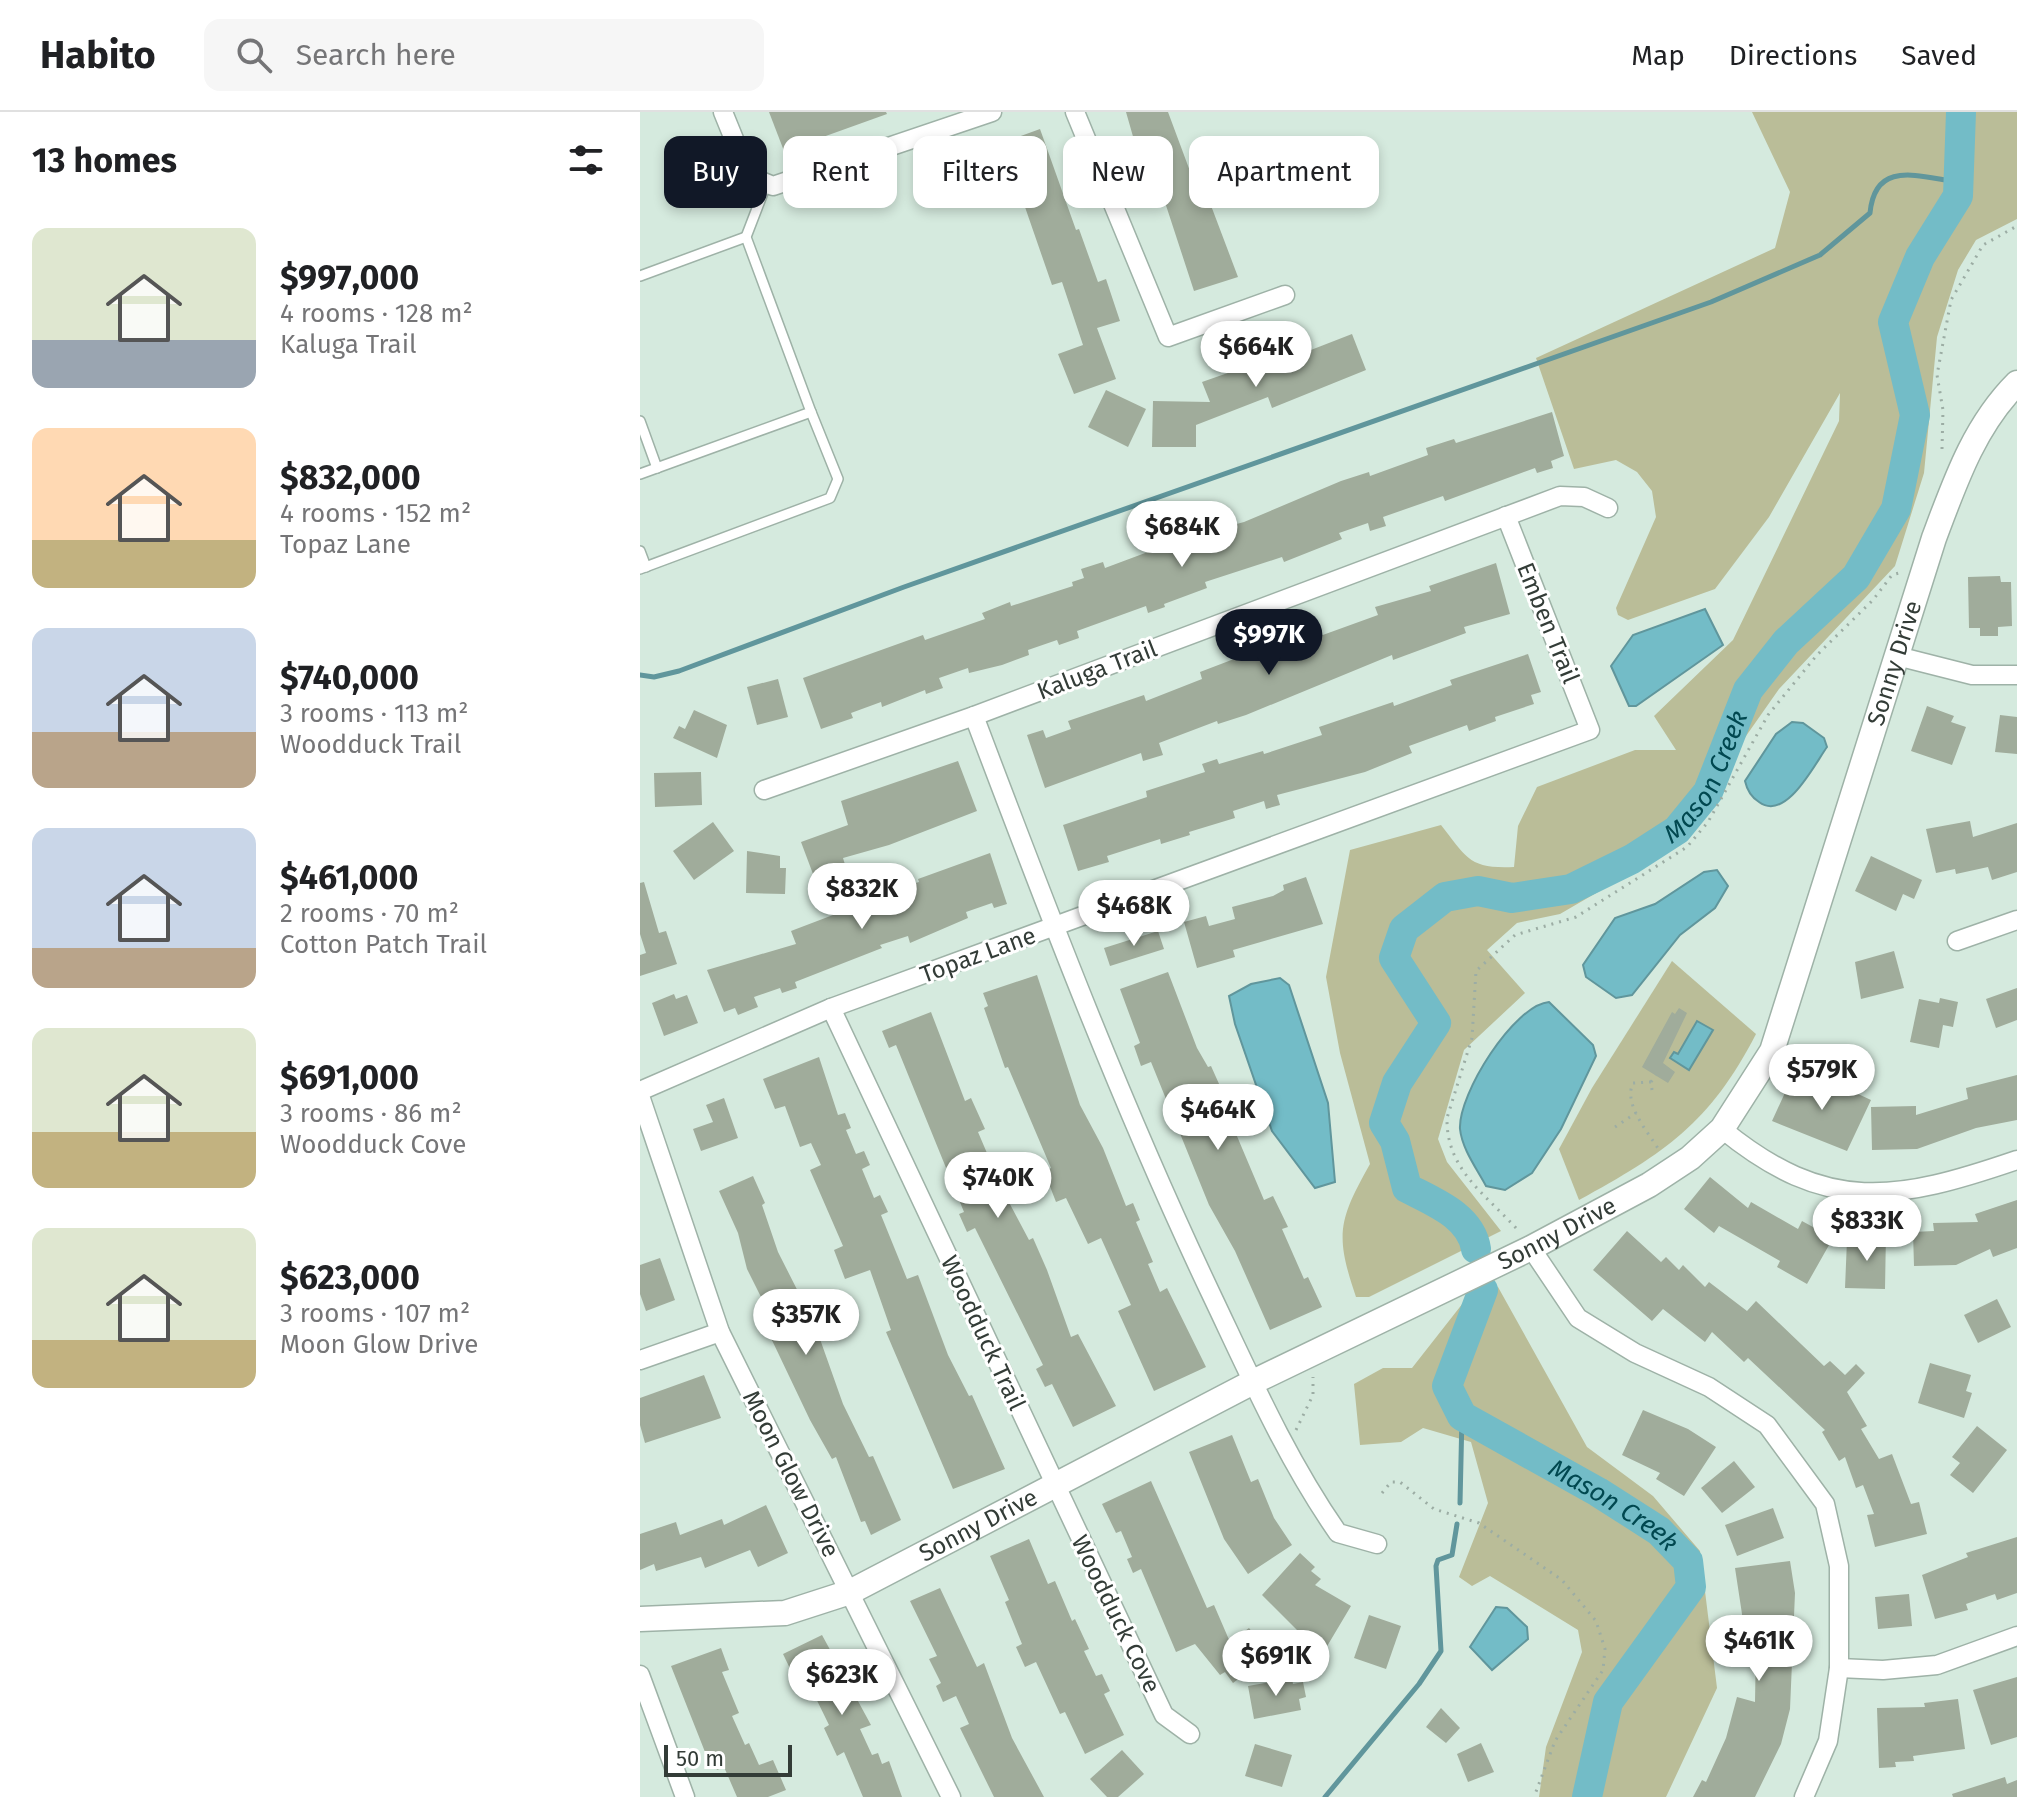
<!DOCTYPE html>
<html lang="en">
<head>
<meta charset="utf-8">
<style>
	:root { --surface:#fff; --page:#f6f6f6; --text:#202124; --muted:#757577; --line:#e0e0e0; --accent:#111827 }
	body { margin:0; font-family:"Fira Sans",sans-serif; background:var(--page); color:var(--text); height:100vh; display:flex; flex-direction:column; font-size:30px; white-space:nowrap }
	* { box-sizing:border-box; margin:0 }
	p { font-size:26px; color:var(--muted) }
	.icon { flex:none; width:44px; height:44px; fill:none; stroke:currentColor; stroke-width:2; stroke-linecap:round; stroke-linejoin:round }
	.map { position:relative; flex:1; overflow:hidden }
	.details { display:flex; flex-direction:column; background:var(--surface); width:640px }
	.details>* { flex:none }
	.hud { position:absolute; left:24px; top:24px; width:760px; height:72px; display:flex; gap:16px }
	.scale { position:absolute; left:24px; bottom:20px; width:128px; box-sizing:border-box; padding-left:8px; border:4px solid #333c37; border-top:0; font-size:22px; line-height:28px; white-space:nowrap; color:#333c37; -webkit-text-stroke:6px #fff; paint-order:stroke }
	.price { position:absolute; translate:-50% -68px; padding:0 18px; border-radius:28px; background:#fff; color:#222; font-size:26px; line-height:52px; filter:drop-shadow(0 2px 4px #0008) }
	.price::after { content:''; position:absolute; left:50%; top:48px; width:24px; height:18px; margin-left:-12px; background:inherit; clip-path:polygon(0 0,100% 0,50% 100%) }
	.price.current { background:var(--accent); color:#fff }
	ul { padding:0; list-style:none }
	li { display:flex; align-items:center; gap:24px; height:200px; padding:0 32px }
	li span { display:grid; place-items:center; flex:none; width:224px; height:160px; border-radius:16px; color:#555 }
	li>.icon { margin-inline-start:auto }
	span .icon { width:96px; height:96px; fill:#fffc; stroke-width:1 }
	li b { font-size:34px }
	h2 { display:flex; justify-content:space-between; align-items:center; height:96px; padding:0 32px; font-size:34px }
	.chip { padding:0 28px; border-radius:16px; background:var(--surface); box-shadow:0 4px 12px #0003; font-size:28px; line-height:72px }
	.chip.current { background:var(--accent); color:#fff }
	header { display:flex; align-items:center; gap:48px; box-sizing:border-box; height:112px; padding:0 40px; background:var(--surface); border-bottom:2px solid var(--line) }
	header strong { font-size:38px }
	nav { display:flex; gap:44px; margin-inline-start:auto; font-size:28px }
	.search { width:560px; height:72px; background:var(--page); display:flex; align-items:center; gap:20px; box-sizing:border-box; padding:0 28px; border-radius:16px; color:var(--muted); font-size:30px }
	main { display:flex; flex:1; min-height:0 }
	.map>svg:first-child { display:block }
	.green { fill:#babd98 }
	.water { fill:#73bcc7; stroke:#60969c; stroke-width:2 }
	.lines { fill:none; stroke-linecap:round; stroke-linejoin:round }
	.stream { stroke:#60969c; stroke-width:5 }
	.river { stroke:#73bcc7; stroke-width:30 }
	.building { fill:#a0ac9b }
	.lane-casing { stroke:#9eb2a7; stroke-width:12 }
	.street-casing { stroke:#9eb2a7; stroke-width:21 }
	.secondary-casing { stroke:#9eb2a7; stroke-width:27 }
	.path { stroke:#9cada4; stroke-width:3; stroke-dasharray:2 6; stroke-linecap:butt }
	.lane { stroke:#fff; stroke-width:9 }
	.street { stroke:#fff; stroke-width:18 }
	.secondary { stroke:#fff; stroke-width:24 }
	.labels { text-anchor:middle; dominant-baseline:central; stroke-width:6; stroke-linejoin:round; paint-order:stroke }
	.street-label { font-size:24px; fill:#333c37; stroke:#fff }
	.water-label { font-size:26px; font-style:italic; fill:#014850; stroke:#fff }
</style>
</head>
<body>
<header>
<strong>Habito</strong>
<div class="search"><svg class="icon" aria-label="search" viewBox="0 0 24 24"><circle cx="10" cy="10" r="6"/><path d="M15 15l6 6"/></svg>Search here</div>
<nav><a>Map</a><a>Directions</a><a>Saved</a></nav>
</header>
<main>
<section class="details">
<h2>13 homes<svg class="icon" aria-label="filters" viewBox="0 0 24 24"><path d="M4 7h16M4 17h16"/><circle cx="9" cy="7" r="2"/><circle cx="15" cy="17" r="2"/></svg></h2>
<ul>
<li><span style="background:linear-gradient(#dfe7d0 70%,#9aa5b1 0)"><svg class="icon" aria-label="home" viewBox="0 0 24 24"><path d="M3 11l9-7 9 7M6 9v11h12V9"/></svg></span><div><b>$997,000</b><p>4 rooms · 128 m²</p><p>Kaluga Trail</p></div></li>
<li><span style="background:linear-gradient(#ffd9b3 70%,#c2b280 0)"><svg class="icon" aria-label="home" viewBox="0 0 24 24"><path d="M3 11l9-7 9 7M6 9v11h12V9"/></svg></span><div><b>$832,000</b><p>4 rooms · 152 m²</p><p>Topaz Lane</p></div></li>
<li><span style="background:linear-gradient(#c9d6e8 65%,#b9a48a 0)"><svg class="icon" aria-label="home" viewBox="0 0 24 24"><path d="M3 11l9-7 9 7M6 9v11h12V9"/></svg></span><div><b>$740,000</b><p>3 rooms · 113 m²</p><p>Woodduck Trail</p></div></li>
<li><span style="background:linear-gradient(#c9d6e8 75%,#b9a48a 0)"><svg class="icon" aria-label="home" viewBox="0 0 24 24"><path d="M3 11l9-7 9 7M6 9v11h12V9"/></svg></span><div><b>$461,000</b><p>2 rooms · 70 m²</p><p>Cotton Patch Trail</p></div></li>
<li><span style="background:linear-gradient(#dfe7d0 65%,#c2b280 0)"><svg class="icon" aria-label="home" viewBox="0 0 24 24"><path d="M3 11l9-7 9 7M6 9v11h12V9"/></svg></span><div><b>$691,000</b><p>3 rooms · 86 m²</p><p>Woodduck Cove</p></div></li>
<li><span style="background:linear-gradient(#dfe7d0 70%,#c2b280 0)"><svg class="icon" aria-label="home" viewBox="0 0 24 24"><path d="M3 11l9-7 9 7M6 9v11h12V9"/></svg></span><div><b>$623,000</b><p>3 rooms · 107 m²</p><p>Moon Glow Drive</p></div></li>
</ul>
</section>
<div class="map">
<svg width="1377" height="1685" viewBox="0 0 1377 1685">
	<rect width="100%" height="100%" fill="#d5eade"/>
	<g class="green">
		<path d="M1112,0H1377V107L1336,128L1318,158L1297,225L1284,361L1255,454L1139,577L1099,634L1065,703L1044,730L920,802L877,811L847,838L885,881L824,938L798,1027L807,1050L861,1119L729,1185H716C695,1123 698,1109 730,1052L700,941L686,865L710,738L801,713C827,746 829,757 874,755L878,714L897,675L995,638H1036L1014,604L1093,528L1199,309L1200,281L1129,405L1075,477L988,508L978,503L976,496L1016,405L1012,379L997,360L976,348L934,357L896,246L1135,136L1150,80Z"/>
		<path d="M1032,849L1116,922C1070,1011 1025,1041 939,1088L919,1037L952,976Z"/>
		<polygon points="858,1175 947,1335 1013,1384 1060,1439 1077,1576 1026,1685 899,1685 906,1635 942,1540 938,1518 850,1464 832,1474 819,1465 848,1391 831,1330 783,1316 761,1330 720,1333 714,1272 743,1256 772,1256 823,1191"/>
	</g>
	<g class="water">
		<polygon points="1065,497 1083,533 996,594 989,594 971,554 993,523"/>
		<path d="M1152,610L1163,611L1184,626L1187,635C1174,653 1146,710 1119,690C1111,685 1107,678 1105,669L1136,622Z"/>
		<polygon points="1077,758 1088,774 1075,796 1040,823 992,883 976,886 946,865 943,853 975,806 1015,792 1064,760"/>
		<polygon points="640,866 649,873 688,991 695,1070 675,1076 632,1019 595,912 589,884 611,872"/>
		<path d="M909,890L953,933L956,944L921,1017L892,1061L865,1078L846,1074C837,1057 822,1037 820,1017C818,982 874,893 909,890Z"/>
		<polygon points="1057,909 1073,918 1049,958 1030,946 1034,940 1038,942"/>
		<polygon points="856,1495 867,1496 887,1515 888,1527 852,1558 830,1535"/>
	</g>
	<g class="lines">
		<g class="stream">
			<path d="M0,563L14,565L39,559L264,475L1071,190L1180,143L1230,101C1235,47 1279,65 1318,70"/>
			<polyline points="820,1391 822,1304"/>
			<polyline points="685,1685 779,1572 801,1539 796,1454 798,1448 812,1443 817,1412"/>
		</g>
		<g class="river">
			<path id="s1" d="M836,1137C831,1104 794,1090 767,1076L755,1029L744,1011L757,971L796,911L754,846L764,817L805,785L838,779L872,786L931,777L992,747L1037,718L1068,680L1108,578L1146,530L1216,465L1256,397L1275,303L1253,210L1280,145L1318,84L1321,0"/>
			<path id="s2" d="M843,1178L807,1274L822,1304L958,1380L1019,1419L1048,1449L1051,1475L968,1590L947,1685"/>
		</g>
	</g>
	<g class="building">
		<polygon points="129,0 246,0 247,2 144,39"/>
		<polygon points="486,0 528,0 557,78 564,75 598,165 554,179 519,72 500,26 494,28"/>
		<polygon points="400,17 436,118 439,117 458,170 466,167 480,209 457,216 476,267 434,282 418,242 443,233 422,170 412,173 377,72 372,74 356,33"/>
		<polygon points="712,222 726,258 632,296 628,285 556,313 556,335 512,335 513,289 570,290 562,270 656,237 658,243"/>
		<polygon points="466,278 506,297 488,335 448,315"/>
		<polygon points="912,300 924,344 911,349 913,356 897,361 895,356 805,389 803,384 743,405 746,414 730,419 728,411 699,421 702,427 644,450 642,445 565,470 567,476 524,492 525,495 508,501 506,494 437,519 439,526 419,533 417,528 388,538 389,543 362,553 329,561 328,556 299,566 303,576 286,582 285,578 242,595 241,590 211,601 213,606 181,617 163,566 283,523 285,528 345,507 342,501 370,490 371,494 433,474 432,470 444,466 441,457 463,450 465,456 548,425 604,410 701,369 729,360 730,364 788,343 786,336 814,327 816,331"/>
		<polygon points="856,451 870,502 824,515 826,521 753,548 752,543 606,603 578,612 577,609 519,631 523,643 503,649 501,641 405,676 387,623 403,618 406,626 431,617 428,609 504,583 506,589 562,567 560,560 615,539 618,546 647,535 645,528 677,517 680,524 738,503 735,495 791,479 789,474"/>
		<polygon points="1360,464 1361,470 1371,470 1372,514 1358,515 1358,524 1340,524 1340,516 1329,516 1328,465"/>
		<polygon points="888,542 901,580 891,583 894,592 855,605 856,609 829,619 827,613 769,634 772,641 725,660 637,683 640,693 626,697 624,689 593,699 595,706 549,720 550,723 521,732 520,727 467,744 469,750 438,759 423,713 507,685 506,679 565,660 562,652 577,647 579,652 623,639 624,642 682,623 679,615 753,590 754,594 812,573 810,568"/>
		<polygon points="138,567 148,605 117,613 107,575"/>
		<polygon points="1287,594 1314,604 1311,610 1326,615 1312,653 1271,639"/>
		<polygon points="54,598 87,613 77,646 33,626 39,614 45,617"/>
		<polygon points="1360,603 1377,605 1377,642 1355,640"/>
		<polygon points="318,649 337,699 249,733 203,746 207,759 176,770 161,730 208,713 201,689"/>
		<polygon points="61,660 62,693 15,695 14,661"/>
		<polygon points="1330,709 1333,725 1377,711 1377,760 1352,768 1348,755 1316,762 1315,757 1296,761 1286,717"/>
		<polygon points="73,710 94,739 54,768 33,739"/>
		<polygon points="107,739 140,744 140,756 146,756 145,782 106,781"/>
		<polygon points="350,741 367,792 354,796 352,791 326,800 328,806 270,831 268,824 240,833 242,836 155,870 157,876 142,881 140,876 114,885 118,895 98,903 95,896 84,900 67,858 156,832 151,819 193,803 191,797 279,770 278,767"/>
		<polygon points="1231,744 1282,768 1274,787 1263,782 1256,799 1215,779"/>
		<polygon points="666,765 683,812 593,838 595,845 557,856 544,810 566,804 569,814 595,807 592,795 633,784 644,778 643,773"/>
		<polygon points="4,770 19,821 26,819 37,852 0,864 0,843 6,841 0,822 0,771"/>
		<polygon points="518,819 524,837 470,854 464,836"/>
		<polygon points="1254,839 1264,876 1221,887 1215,850"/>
		<polygon points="528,860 557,936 568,955 571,954 584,983 580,984 624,1088 633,1084 648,1115 642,1117 664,1167 668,1165 682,1195 630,1218 595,1139 569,1093 511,950 501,954 494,934 500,931 480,877"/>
		<polygon points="397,863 440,993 463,1036 486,1094 493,1091 500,1108 496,1110 513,1150 508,1152 520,1180 527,1176 566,1255 514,1279 478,1199 491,1193 461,1126 448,1132 426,1086 416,1090 404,1059 411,1056 368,955 365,956 344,896 348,894 343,881"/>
		<polygon points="1377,876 1377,908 1356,916 1346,887"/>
		<polygon points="34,882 36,887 47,883 58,911 24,924 12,891"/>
		<polygon points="1300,886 1318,890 1313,915 1303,913 1299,936 1270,930 1279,887 1299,891"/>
		<polygon points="1039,896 1047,901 1023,951 1035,960 1028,971 1002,955 1032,900 1035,902"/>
		<polygon points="291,900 325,989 331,986 345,1017 338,1020 364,1081 389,1128 393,1126 407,1158 431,1225 438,1222 476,1294 433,1315 412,1272 405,1275 396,1257 403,1253 335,1116 327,1120 319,1102 324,1100 256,933 249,936 242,919"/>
		<polygon points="179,945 198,1003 205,1001 211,1016 206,1018 216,1042 224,1039 230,1053 222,1057 234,1086 240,1083 248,1100 241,1103 267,1167 278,1163 308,1243 329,1284 332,1283 365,1357 313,1377 246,1220 251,1218 230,1158 205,1167 194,1138 203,1134 170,1058 181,1053 171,1031 160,1035 145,994 135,997 123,967"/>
		<polygon points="1154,961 1198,981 1201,974 1231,988 1207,1039 1132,1009"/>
		<polygon points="1377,963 1377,1008 1336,1016 1277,1037 1232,1038 1231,995 1276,994 1276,1003 1328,987 1326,976"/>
		<polygon points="84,986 98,1026 61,1039 53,1017 73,1010 66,993"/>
		<polygon points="113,1064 125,1091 122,1093 138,1140 175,1213 203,1292 229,1345 233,1344 261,1408 231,1423 225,1409 221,1410 196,1345 192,1347 170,1308 120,1203 128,1199 107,1157 98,1121 79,1079"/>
		<polygon points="1070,1065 1108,1096 1111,1090 1158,1117 1162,1109 1193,1126 1167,1172 1137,1155 1140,1149 1079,1114 1074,1121 1044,1097"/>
		<polygon points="1377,1088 1377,1136 1353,1145 1350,1137 1316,1153 1274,1154 1273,1120 1294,1119 1293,1111 1338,1110 1335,1102"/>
		<polygon points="987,1119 1021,1150 1026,1145 1039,1158 1043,1153 1065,1175 1069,1170 1107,1199 1116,1189 1184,1254 1190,1249 1205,1263 1216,1252 1225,1261 1207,1280 1227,1314 1221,1317 1239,1347 1252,1342 1271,1392 1279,1390 1287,1422 1235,1435 1227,1403 1234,1402 1223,1373 1216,1376 1205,1345 1199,1349 1182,1320 1185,1318 1108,1246 1104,1250 1072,1220 1065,1230 1023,1197 1012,1209 953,1158"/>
		<polygon points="1228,1120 1246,1121 1245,1177 1205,1176 1207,1128 1228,1129"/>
		<polygon points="20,1146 35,1188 6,1199 0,1182 0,1153"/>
		<polygon points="1357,1187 1371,1215 1338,1231 1324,1203"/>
		<polygon points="1290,1251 1331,1263 1326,1279 1332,1281 1324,1306 1278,1291"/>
		<polygon points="64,1263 81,1306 5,1331 0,1313 0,1286"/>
		<polygon points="1003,1298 1048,1317 1076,1335 1044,1384 1016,1367 1020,1361 982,1343"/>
		<polygon points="1337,1314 1367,1338 1333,1381 1310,1363 1320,1351 1312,1345"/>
		<polygon points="592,1323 611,1370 618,1367 634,1406 652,1433 608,1462 584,1427 549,1340"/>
		<polygon points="1094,1349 1115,1375 1082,1401 1061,1376"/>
		<polygon points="511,1369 567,1496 574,1493 590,1530 609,1516 630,1543 593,1571 585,1560 580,1563 555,1532 536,1540 501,1457 493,1461 487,1447 492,1445 481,1419 476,1421 462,1392"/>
		<polygon points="126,1393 148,1441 118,1455 110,1438 65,1456 61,1445 16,1459 14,1452 0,1458 0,1422 36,1410 40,1423 82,1407 84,1413"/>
		<polygon points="1133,1396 1144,1426 1097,1444 1085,1413"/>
		<polygon points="1377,1425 1377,1481 1357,1488 1355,1482 1326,1492 1328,1498 1295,1507 1282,1463 1328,1445 1326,1441"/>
		<polygon points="389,1427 408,1472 415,1469 432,1509 435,1507 449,1537 444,1539 456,1564 462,1562 470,1579 464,1582 484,1623 445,1642 425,1600 420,1602 396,1550 385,1555 376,1535 382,1532 365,1490 369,1488 350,1444"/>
		<polygon points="660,1441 675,1455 671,1459 681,1467 675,1473 711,1494 686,1536 657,1518 622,1483"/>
		<polygon points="1150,1449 1155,1481 1150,1597 1141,1632 1115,1685 1053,1685 1062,1668 1066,1670 1086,1626 1097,1585 1115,1590 1116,1532 1101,1532 1102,1502 1095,1456"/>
		<polygon points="300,1476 337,1555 344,1551 372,1626 404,1685 354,1685 320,1616 329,1612 316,1584 303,1590 296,1574 301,1571 289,1547 297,1544 270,1489"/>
		<polygon points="1269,1482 1272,1514 1238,1517 1235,1485"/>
		<polygon points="729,1503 761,1514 746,1557 714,1546"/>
		<polygon points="182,1523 231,1613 220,1617 232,1643 238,1641 242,1652 249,1649 262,1685 223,1685 204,1640 197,1644 184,1616 189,1613 166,1566 157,1571 143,1542"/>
		<polygon points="81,1536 89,1558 82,1560 99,1601 92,1604 105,1633 109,1631 119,1653 133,1648 146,1678 128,1685 97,1685 84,1655 77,1658 71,1644 67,1645 31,1554"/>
		<polygon points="1377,1565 1377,1625 1351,1633 1333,1578"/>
		<polygon points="652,1566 653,1572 663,1570 666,1585 659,1587 661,1598 614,1607 608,1574"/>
		<polygon points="1318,1587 1325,1637 1273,1644 1274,1649 1255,1650 1256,1655 1239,1656 1237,1596 1285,1595 1284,1591"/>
		<polygon points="801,1596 820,1616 806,1631 786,1615"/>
		<polygon points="841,1631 854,1660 828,1670 817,1642"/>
		<polygon points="615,1632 652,1643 642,1675 605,1664"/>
		<polygon points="482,1638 504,1662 478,1685 467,1685 450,1667"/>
		<polygon points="1365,1665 1367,1672 1377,1668 1377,1685 1313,1685 1312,1682"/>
	</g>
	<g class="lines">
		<defs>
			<g id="lane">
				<polyline points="0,164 106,125"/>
				<polyline points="0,309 17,356"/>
				<polyline points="0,362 171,300 106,125 126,73"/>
				<polyline points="0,439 6,455"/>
				<polyline points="0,457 190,386 198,367 171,300"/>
			</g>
			<g id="street">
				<polyline points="83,0 109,64 133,74 352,0"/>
				<polyline points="435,0 528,225 645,183"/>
				<polyline points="1257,544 1332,563 1377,563"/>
				<path d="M334,604C408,800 483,997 573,1186C611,1266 647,1348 698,1421L737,1432"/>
				<polyline points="124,678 334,604 920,384 944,385 968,396"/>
				<polyline points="1317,829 1377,808"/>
				<polyline points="191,896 524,1603 550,1622"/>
				<polyline points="0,979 191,896 950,618 866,404"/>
				<polyline points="0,984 80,1220 311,1685"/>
				<path d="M1082,1017C1187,1103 1257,1089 1377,1048"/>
				<polyline points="891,1136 938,1206 995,1241 1069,1275 1127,1313 1185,1392 1199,1454 1199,1556 1188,1629 1164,1685"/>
				<polyline points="0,1248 80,1220"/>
				<polyline points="1199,1556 1243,1558 1297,1553 1377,1524"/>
				<polyline points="0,1563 45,1685"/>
			</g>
			<g id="secondary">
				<path id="s3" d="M0,1507L145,1501L210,1480L613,1270L891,1136L1009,1073L1050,1046L1082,1017L1132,939L1294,426C1315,370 1334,314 1377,271"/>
			</g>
		</defs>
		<use href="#lane" class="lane-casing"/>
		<use href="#street" class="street-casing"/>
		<use href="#secondary" class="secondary-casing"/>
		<g class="path">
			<polyline points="1302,337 1303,298 1297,263 1311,188 1343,133 1377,114"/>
			<polyline points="1011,970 1016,963"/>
			<path d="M1012,978L1011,970L993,971C983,992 1008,1020 1019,1038"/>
			<polyline points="975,1015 996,1001"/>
			<path d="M876,1116C845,1082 806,1057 807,1006L832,926L836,859L875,823L936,805L1047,735L1068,710L1128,603L1177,543L1233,488L1252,463L1259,461"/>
			<polyline points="656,1318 673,1283 673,1265"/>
			<polyline points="742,1381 751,1370 760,1370 794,1397 839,1411 922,1468 956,1509 965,1537 963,1558 915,1629 894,1685"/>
		</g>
		<use href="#lane" class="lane"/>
		<use href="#street" class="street"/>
		<use href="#secondary" class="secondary"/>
	</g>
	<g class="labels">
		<g class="street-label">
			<text transform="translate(908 511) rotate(68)">Emben Trail</text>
			<text stroke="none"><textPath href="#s3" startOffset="1702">Sonny Drive</textPath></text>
			<text transform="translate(457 558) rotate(-21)">Kaluga Trail</text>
			<text transform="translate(338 843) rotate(-20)">Topaz Lane</text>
			<text stroke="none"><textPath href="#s3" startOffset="1006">Sonny Drive</textPath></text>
			<text transform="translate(343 1221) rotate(65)">Woodduck Trail</text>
			<text transform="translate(151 1362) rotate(63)">Moon Glow Drive</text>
			<text stroke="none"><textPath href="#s3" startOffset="358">Sonny Drive</textPath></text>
			<text transform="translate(476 1502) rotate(64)">Woodduck Cove</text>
		</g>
		<g class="water-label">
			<text stroke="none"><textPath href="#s1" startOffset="750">Mason Creek</textPath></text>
			<text stroke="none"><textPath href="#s2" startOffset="312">Mason Creek</textPath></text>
		</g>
	</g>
</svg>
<div class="scale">50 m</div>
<b class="price" style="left:616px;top:277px">$664K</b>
<b class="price" style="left:542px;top:457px">$684K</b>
<b class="price current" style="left:629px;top:565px">$997K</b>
<b class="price" style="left:222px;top:819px">$832K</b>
<b class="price" style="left:494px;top:836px">$468K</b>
<b class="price" style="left:1182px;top:1000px">$579K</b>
<b class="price" style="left:578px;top:1040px">$464K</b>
<b class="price" style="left:358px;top:1108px">$740K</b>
<b class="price" style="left:1227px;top:1151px">$833K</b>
<b class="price" style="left:166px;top:1245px">$357K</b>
<b class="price" style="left:1119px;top:1571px">$461K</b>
<b class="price" style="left:636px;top:1586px">$691K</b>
<b class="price" style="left:202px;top:1605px">$623K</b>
<div class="hud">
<a class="chip current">Buy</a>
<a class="chip">Rent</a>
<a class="chip">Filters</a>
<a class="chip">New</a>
<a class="chip">Apartment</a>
</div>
</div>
</main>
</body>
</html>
